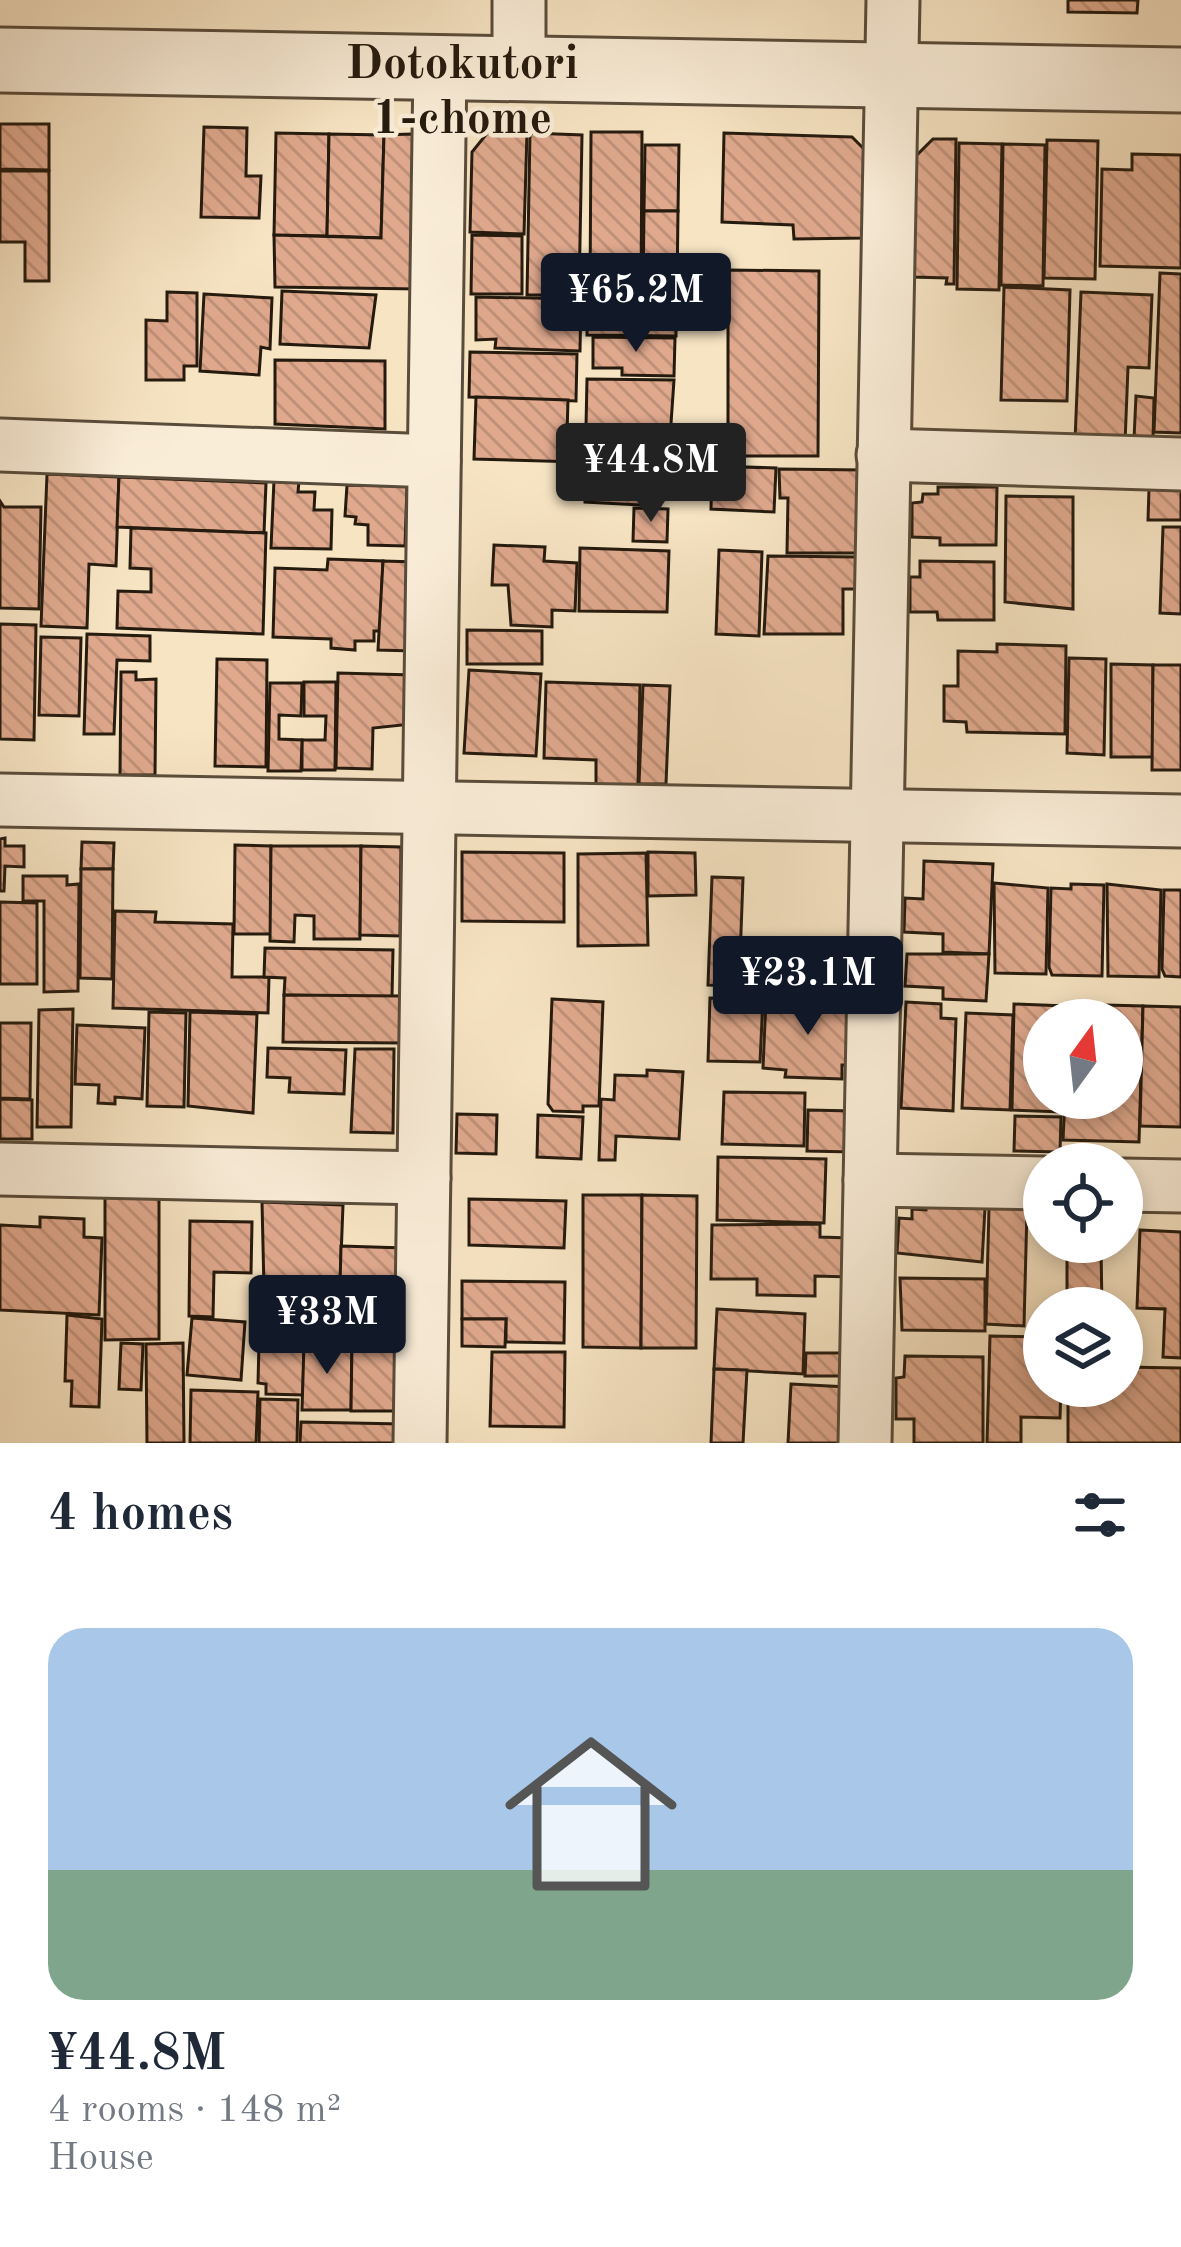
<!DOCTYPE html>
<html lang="en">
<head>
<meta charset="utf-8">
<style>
	:root { --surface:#fff; --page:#f6f6f7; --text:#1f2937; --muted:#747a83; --line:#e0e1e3; --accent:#111827 }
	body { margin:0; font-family:"Old Standard TT",serif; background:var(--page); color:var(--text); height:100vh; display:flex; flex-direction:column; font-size:45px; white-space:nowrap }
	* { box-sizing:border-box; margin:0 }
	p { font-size:39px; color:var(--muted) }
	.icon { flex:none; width:66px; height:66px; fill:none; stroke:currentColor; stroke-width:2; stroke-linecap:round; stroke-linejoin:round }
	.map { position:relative; height:1443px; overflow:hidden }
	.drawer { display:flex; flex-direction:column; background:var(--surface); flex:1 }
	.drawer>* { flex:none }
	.needle { width:78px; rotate:15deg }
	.tools { position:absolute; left:1023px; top:999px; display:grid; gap:24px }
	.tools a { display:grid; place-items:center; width:120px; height:120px; border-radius:50%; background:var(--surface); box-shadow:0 6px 18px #0003; font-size:60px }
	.price { position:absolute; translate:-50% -102px; padding:0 27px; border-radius:12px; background:var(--accent); color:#fff; font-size:39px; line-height:78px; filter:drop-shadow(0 3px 6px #0008) }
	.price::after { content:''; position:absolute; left:50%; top:72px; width:36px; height:27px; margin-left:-18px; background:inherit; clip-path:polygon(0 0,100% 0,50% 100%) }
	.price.current { background:#222; color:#fff }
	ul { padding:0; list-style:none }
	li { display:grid; align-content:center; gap:24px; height:636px; padding:0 48px }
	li+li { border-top:3px solid var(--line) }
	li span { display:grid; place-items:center; height:372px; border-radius:36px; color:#555 }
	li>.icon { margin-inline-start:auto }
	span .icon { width:216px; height:216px; fill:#fffc; stroke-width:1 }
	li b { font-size:51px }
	h2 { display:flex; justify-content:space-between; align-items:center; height:144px; padding:0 48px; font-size:51px }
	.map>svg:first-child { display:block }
	.building { fill:url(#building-back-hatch); stroke:#251a0e; stroke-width:3 }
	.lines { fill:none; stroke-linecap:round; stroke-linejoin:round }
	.minor-casing { stroke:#5a4c3b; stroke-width:57 }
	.tertiary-casing { stroke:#5a4c3b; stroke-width:69 }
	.minor { stroke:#faedd8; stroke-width:51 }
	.tertiary { stroke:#faedd8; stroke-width:63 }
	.labels { text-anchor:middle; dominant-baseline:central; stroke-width:9; stroke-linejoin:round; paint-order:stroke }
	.neighbourhood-label { font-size:48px; font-weight:bold; fill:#251a0e; stroke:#faedd8 }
</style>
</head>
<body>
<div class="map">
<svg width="1181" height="1443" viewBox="0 0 1181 1443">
	<defs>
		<pattern id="building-back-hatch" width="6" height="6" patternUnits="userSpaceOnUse" patternTransform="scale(3)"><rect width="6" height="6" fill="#e0a98e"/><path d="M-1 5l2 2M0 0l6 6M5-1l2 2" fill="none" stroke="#c09179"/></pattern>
	</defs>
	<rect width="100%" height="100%" fill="#f7e4c3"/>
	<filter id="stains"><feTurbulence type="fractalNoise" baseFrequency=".00167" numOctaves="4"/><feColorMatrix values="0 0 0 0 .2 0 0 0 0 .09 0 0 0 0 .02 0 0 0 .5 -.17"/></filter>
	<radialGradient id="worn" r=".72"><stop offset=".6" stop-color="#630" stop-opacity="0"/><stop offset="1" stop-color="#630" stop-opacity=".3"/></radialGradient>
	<g class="building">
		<polygon points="1068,0 1138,0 1137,13 1068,12"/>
		<polygon points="0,124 49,124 49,170 0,169"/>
		<polygon points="204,127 247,128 246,176 261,176 259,218 201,217"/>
		<polygon points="489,131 527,132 524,234 470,232 472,152"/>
		<polygon points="591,132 642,132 641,294 590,293"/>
		<polygon points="276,133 329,134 327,236 274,235"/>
		<polygon points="530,133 582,135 579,295 527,295"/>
		<polygon points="724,133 852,137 867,152 865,238 794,239 793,225 722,222"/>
		<polygon points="329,134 384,135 381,238 327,236"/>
		<polygon points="411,134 422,147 418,289 275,287 274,235 381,238 384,135"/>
		<polygon points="933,139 956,139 954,284 946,284 947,278 913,277 915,157"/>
		<polygon points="1047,140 1098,141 1095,279 1044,278"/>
		<polygon points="959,143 1002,144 999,290 957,289"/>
		<polygon points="1003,144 1045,145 1043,286 1001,285"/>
		<polygon points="645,145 679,145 678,211 644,211"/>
		<polygon points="1132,154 1181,155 1181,268 1100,266 1102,169 1132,170"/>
		<polygon points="0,171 49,171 49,281 25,281 25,242 0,242"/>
		<polygon points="644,211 678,211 677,293 643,292"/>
		<polygon points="472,235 522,236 522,294 471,294"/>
		<polygon points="728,270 819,271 818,456 728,456"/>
		<polygon points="1160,273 1181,274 1181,433 1154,432"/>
		<polygon points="1004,287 1070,290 1067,401 1001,400"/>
		<polygon points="282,291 376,295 369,348 280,344"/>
		<polygon points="167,292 197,293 197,366 184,366 184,380 146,380 146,320 167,321"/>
		<polygon points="1081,292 1152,295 1149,368 1128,367 1125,443 1075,441"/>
		<polygon points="204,294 272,298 270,349 261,347 259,375 200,371"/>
		<polygon points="588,296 676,297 676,336 587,335"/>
		<polygon points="476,297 581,299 580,351 495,348 496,339 476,340"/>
		<polygon points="593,337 675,338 674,376 622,375 622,368 593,368"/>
		<polygon points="470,352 577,354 576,401 469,397"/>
		<polygon points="275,360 385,361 385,429 275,424"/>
		<polygon points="587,379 674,380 670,438 611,436 612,427 586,427"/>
		<polygon points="1136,396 1154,398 1153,440 1134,439"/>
		<polygon points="476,397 568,400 567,435 579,436 578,462 474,459"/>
		<polygon points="585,462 659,465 658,506 585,502"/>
		<polygon points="712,466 776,468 774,512 711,509"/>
		<polygon points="779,469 863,470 862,553 787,553 788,498 780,498"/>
		<polygon points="47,474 119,477 116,566 89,564 87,628 41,626"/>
		<polygon points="119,477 266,483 264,533 117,527"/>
		<polygon points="274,480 299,481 298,492 315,492 314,510 332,510 331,549 271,548"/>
		<polygon points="347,485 407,486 405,546 368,545 368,525 355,524 356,517 345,516"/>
		<polygon points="938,487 997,487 996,545 940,545 940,538 912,537 912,503 922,502 923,494 938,494"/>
		<polygon points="1149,489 1181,490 1181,520 1148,520"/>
		<polygon points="1006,496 1073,497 1073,609 1005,602"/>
		<polygon points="0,501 4,507 41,507 39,609 0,608"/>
		<polygon points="634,508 668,509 667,542 633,541"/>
		<polygon points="1163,527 1181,527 1181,614 1160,613"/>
		<polygon points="131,528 266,533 263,634 117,628 118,591 151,592 151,569 130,568"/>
		<polygon points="494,545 545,547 544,561 577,563 575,611 552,610 552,627 511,625 508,585 492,585"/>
		<polygon points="580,548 669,551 667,612 579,611"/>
		<polygon points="719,550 762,552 759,636 716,634"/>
		<polygon points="768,556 858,557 857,589 843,589 843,634 764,634"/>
		<polygon points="328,559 383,561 380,631 374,631 374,641 355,641 355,650 331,648 331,639 273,637 275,568 327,570"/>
		<polygon points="383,561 417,562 413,651 378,650"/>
		<polygon points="920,561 994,562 994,620 938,620 937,612 910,612 910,577 920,577"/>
		<polygon points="0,624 36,625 34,740 0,739"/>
		<polygon points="467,630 542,631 542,664 467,664"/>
		<polygon points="87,634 150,636 150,661 117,660 114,734 84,734"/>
		<polygon points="41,637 81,638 79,716 39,715"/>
		<polygon points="997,644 1066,646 1065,734 967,732 966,722 944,721 944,686 958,686 958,651 997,652"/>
		<polygon points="1069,658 1106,659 1104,755 1067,753"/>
		<polygon points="217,659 267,660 266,767 215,766"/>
		<polygon points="1111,664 1153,665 1153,757 1111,757"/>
		<polygon points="1153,665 1181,665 1181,770 1152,770"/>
		<polygon points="469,670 541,674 536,756 464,753"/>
		<polygon points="121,672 136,672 136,680 156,679 155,775 120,775"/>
		<polygon points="338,673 413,675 412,724 373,728 372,769 336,768"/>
		<polygon points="304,682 336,682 335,770 302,770 302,740 325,740 326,716 304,716"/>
		<polygon points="546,682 640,685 638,786 596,785 596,760 544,758"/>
		<polygon points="270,683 302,683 301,716 279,715 279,739 302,740 301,771 268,771"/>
		<polygon points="643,685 670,686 666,784 639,784"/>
		<polygon points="5,838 5,846 24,846 24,867 5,866 4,891 0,891 0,839"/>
		<polygon points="82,842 114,843 113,869 81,869"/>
		<polygon points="235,845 271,846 271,934 234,934"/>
		<polygon points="271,846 361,846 360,939 314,939 314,916 295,915 294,942 270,941"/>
		<polygon points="361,846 401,847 400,936 360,935"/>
		<polygon points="462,852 564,853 564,922 462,921"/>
		<polygon points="648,852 695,853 696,895 648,896"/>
		<polygon points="646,853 648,945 578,946 578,854"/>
		<polygon points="924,861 993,864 989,954 943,952 943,934 904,932 905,898 923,899"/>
		<polygon points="81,869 113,869 112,979 80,978"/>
		<polygon points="23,876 67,876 67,885 79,884 78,991 44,992 44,901 23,901"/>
		<polygon points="712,877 743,878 739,986 708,985"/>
		<polygon points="994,883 1048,888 1046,974 995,973"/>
		<polygon points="1071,884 1104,885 1102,976 1052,975 1049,967 1051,888 1071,889"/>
		<polygon points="1107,884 1161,890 1159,977 1108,976"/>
		<polygon points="1164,890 1181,890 1181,977 1165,976 1162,969"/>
		<polygon points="0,902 37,903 37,984 0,984"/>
		<polygon points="115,911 156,912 155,922 233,924 232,977 269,977 268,1013 113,1008"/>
		<polygon points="265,948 393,950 392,997 284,995 285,978 264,977"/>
		<polygon points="907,954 989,954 986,1001 943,999 943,988 905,986"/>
		<polygon points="284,995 401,996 401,1043 283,1042"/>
		<polygon points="710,998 763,999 760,1062 708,1061"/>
		<polygon points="552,999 603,1002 599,1106 583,1106 583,1112 553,1111 548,1104"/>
		<polygon points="766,999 853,1002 852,1065 842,1065 842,1079 785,1077 786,1070 763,1068"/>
		<polygon points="906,1002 941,1004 941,1018 956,1019 953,1111 901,1108"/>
		<polygon points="1014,1004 1066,1006 1065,1020 1044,1020 1044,1098 1063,1098 1062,1112 1012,1110"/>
		<polygon points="1068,1004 1143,1006 1139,1142 1063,1140 1065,1098 1122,1098 1122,1020 1067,1020"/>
		<polygon points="1143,1006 1181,1007 1181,1127 1140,1126"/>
		<polygon points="73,1009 71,1127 37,1127 39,1010"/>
		<polygon points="149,1012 186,1013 184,1107 147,1106"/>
		<polygon points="190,1012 257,1014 253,1113 188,1106"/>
		<polygon points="966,1013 1013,1015 1010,1110 962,1108"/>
		<polygon points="0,1023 31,1023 30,1099 0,1098"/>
		<polygon points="77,1025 145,1028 142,1099 115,1097 115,1104 98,1103 99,1085 75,1084"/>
		<polygon points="268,1048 346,1050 344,1094 289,1092 290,1078 267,1077"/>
		<polygon points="355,1049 394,1049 393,1133 351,1132"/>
		<polygon points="647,1070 683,1072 679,1139 616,1136 615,1160 599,1160 601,1099 614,1100 615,1075 647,1076"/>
		<polygon points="724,1092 805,1093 804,1146 722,1144"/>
		<polygon points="0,1099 32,1100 32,1139 0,1139"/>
		<polygon points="808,1110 853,1111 853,1152 807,1151"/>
		<polygon points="457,1114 497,1115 496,1154 456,1153"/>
		<polygon points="538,1115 583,1117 581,1159 537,1157"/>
		<polygon points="1015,1116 1061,1117 1060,1152 1014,1151"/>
		<polygon points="718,1157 826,1159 824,1223 717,1220"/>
		<polygon points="159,1194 159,1339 105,1340 105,1195"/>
		<polygon points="583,1195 642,1195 641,1348 583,1347"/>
		<polygon points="642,1195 697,1196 696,1348 641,1348"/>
		<polygon points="469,1199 566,1201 564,1248 469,1245"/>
		<polygon points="262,1202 343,1205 338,1335 265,1333"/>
		<polygon points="926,1205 985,1208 982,1262 897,1253 899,1218 912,1219 912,1209 926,1210"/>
		<polygon points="989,1208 1027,1209 1024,1326 986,1324"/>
		<polygon points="40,1217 84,1219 84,1237 102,1238 99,1315 0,1310 0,1225 40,1227"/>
		<polygon points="190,1221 252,1222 251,1273 214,1272 213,1317 189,1316"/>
		<polygon points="820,1224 820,1237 850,1238 850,1277 815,1276 815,1296 757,1295 757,1279 711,1279 712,1225"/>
		<polygon points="1140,1230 1181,1232 1181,1358 1163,1357 1165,1309 1137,1308"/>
		<polygon points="341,1246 404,1248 402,1327 339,1325"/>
		<polygon points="1101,1248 1102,1308 1067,1308 1067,1249"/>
		<polygon points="900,1278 985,1279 985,1331 902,1330"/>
		<polygon points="462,1281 565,1282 564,1343 506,1342 506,1319 462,1319"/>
		<polygon points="717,1309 805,1314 803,1374 714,1369"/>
		<polygon points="67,1315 102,1319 99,1407 71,1406 72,1381 65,1381"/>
		<polygon points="192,1318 245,1322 241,1380 187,1375"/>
		<polygon points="462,1319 506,1319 505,1347 462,1346"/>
		<polygon points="990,1336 1044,1337 1044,1386 1061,1386 1060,1418 1021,1417 1021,1443 987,1443"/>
		<polygon points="121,1343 143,1344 141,1390 119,1389"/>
		<polygon points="183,1343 184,1443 147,1443 146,1344"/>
		<polygon points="259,1343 304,1344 303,1395 266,1394 266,1384 258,1383"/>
		<polygon points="304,1344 352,1344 351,1410 302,1410"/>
		<polygon points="352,1344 403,1345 401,1411 351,1411"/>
		<polygon points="492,1352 565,1352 564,1427 490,1426"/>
		<polygon points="806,1353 841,1353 841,1376 805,1376"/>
		<polygon points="905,1356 983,1357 983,1443 914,1443 914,1419 896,1419 896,1378 904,1377"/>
		<polygon points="1122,1367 1181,1368 1181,1443 1068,1443 1068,1386 1122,1386"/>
		<polygon points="714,1369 747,1370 743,1443 711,1443"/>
		<polygon points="791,1384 847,1387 845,1443 788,1443"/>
		<polygon points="191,1390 258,1392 256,1443 190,1443"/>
		<polygon points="260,1399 298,1400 297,1443 259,1443"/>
		<polygon points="301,1422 402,1424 402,1443 300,1443"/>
	</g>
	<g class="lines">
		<defs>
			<g id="minor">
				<polyline points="519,69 519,0"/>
				<polyline points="0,445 434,461"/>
				<polyline points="883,455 1181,464"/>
				<polyline points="0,800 1181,821"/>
				<polyline points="0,1169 424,1178"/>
				<polyline points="870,1180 1044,1183"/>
				<polyline points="1122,1185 1181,1186"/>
				<polyline points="420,1443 440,67"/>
				<polyline points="865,1443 893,0"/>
			</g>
			<polyline id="tertiary" points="0,60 1181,80"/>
		</defs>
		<use href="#minor" class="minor-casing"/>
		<use href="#tertiary" class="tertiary-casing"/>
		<use href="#minor" class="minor"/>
		<use href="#tertiary" class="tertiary"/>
	</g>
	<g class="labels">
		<g class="neighbourhood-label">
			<text x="462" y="65">Dotokutori<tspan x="462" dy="55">1-chome</tspan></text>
		</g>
	</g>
	<rect width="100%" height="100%" filter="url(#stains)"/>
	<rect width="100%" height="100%" fill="url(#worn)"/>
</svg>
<div class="tools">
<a><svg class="needle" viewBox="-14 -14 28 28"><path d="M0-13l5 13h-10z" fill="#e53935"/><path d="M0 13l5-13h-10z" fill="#747a83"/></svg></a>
<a><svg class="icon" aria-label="locate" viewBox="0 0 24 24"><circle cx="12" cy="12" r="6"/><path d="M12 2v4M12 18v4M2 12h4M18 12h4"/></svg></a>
<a><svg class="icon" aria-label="layers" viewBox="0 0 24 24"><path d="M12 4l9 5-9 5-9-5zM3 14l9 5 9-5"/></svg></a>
</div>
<b class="price" style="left:636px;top:355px">¥65.2M</b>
<b class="price current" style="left:651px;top:525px">¥44.8M</b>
<b class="price" style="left:808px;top:1038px">¥23.1M</b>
<b class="price" style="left:327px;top:1377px">¥33M</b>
</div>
<section class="drawer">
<h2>4 homes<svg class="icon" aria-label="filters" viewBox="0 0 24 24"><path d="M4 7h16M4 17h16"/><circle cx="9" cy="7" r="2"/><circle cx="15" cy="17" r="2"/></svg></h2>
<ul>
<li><span style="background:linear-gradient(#a9c7e8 65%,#7fa58c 0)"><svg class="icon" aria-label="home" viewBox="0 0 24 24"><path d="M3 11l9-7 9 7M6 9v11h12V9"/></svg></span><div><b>¥44.8M</b><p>4 rooms · 148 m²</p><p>House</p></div></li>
</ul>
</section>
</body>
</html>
